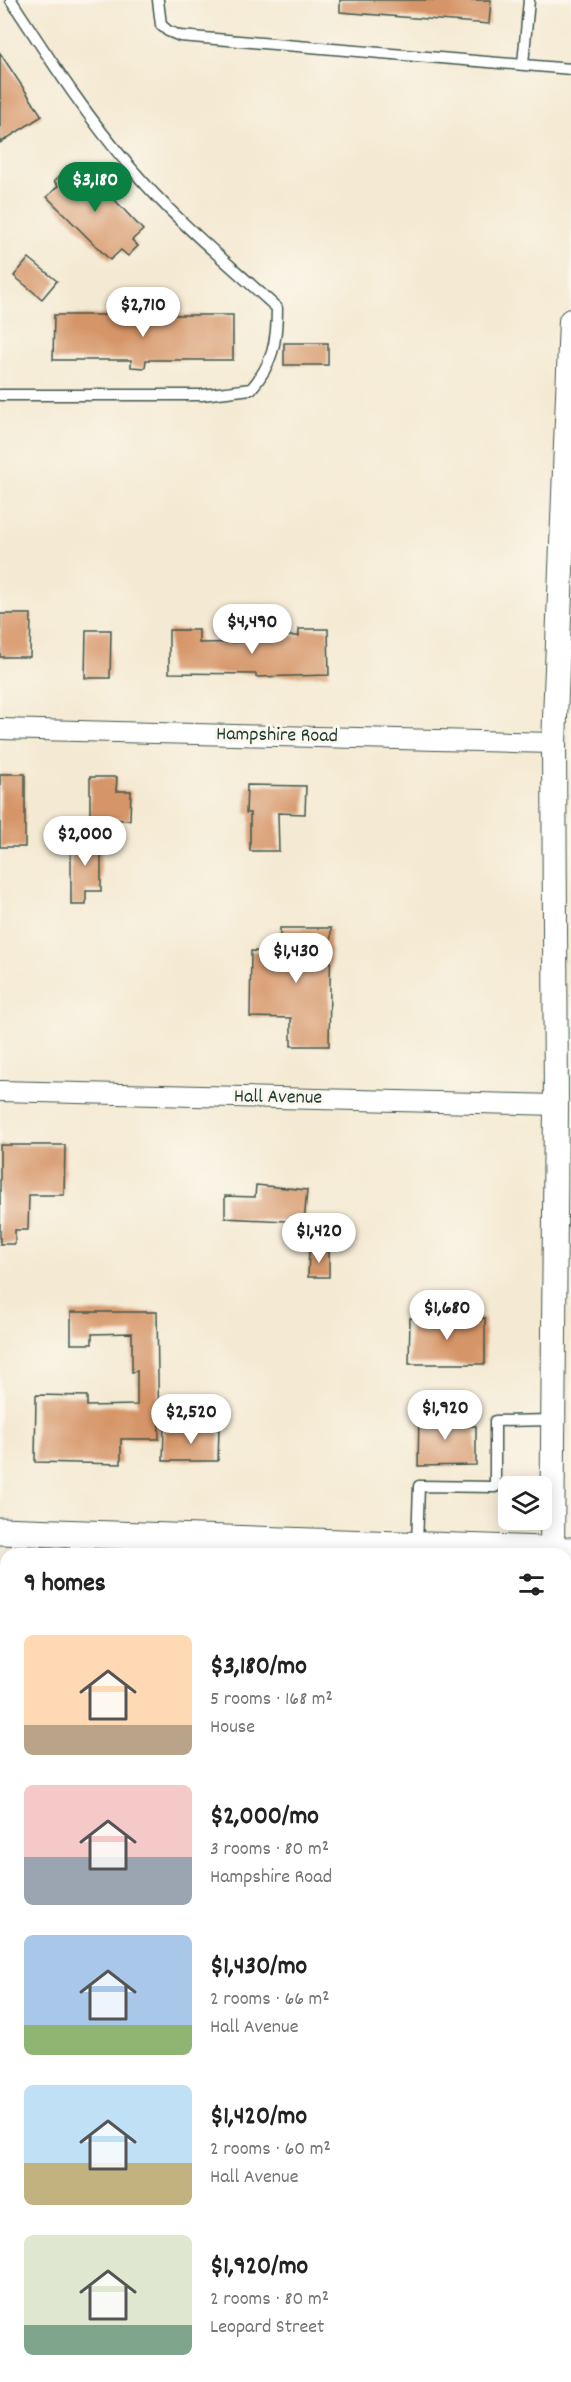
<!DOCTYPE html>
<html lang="en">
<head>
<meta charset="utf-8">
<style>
	:root { --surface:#fff; --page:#f6f6f6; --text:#222; --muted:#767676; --accent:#0b8043 }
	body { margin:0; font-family:Dekko,sans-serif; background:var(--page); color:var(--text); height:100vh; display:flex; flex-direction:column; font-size:22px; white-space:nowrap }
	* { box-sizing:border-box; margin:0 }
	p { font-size:20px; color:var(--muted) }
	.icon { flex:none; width:33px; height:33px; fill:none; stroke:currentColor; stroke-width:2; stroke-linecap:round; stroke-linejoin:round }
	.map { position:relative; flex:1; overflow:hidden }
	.panel { position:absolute; left:0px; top:1548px; width:572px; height:834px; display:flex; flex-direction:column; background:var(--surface); border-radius:18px 18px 0 0; box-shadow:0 3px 15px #0003 }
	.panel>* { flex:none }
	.tools { position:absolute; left:498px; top:1476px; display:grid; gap:12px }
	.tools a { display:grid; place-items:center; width:54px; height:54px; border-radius:9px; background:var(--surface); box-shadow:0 3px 15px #0003; font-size:30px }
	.price { position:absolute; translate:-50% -51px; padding:0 14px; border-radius:21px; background:#fff; color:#222; font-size:20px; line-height:39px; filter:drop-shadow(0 2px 3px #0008) }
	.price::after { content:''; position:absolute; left:50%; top:36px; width:18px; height:14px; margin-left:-9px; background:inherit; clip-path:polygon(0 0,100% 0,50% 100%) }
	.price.selected { background:var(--accent); color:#fff }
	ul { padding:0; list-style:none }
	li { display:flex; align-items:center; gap:18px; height:150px; padding:0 24px }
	li span { display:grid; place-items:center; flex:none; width:168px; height:120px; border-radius:9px; color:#555 }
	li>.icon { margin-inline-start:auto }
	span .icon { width:72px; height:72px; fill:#fffc; stroke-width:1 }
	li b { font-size:26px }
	h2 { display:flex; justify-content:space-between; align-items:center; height:72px; padding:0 24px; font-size:26px }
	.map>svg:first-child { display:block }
	.building { fill:#d69567 }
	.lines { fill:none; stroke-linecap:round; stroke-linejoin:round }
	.service-casing { stroke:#3f574c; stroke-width:13 }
	.minor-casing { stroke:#3f574c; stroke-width:22 }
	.tertiary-casing { stroke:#3f574c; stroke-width:26 }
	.secondary-casing { stroke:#3f574c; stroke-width:29 }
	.service { stroke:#fff; stroke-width:10 }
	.minor { stroke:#fff; stroke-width:20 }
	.tertiary { stroke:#fff; stroke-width:24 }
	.secondary { stroke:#fff; stroke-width:27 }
	.labels { text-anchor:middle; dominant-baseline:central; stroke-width:6; stroke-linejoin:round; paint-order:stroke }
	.street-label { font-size:20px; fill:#1f3d34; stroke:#fbf7ec }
</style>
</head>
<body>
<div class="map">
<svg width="571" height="2382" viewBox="0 0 571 2382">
	<rect width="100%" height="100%" fill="#fbf7ec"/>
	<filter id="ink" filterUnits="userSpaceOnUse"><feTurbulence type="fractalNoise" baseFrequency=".0167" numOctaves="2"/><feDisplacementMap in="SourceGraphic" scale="12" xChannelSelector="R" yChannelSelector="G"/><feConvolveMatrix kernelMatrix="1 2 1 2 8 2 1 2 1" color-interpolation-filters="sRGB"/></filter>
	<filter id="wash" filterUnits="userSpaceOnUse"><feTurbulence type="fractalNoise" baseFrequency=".008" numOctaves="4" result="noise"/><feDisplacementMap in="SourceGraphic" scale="24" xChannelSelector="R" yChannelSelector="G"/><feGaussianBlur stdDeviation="1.35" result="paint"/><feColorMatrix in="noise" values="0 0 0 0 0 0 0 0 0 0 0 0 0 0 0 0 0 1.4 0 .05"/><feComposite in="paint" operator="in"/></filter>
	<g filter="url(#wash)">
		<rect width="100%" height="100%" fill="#f4e9d2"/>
		<g id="blocks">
			<g class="building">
				<polygon points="340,0 491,0 489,24 340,12"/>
				<polygon points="0,53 42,116 0,143"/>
				<polygon points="81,164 143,230 132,240 138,246 128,256 121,250 110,260 47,197 58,186 54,181 66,170 70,174"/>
				<polygon points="29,258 57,281 42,299 14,276"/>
				<polygon points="131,309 146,309 147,315 233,315 233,360 146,360 145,368 131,367 131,360 53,360 54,315 131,315"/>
				<rect x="284" y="343" width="44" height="22"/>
				<polygon points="0,614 31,614 30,657 0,657"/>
				<polygon points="299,629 328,629 329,675 256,677 256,674 169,673 169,630 199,630 199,643 257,642 257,636 299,636"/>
				<polygon points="86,630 111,630 110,678 85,678"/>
				<rect x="0" y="774" width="25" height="73"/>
				<polygon points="90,777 117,777 116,791 131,791 130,820 90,819"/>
				<polygon points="247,785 306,786 305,814 278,813 279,851 250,851 250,813 246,813"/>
				<polygon points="71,835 101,836 101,891 86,891 86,905 71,905"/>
				<polygon points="280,928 331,928 329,1046 291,1046 291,1018 250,1017 251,951 280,952"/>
				<polygon points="0,1145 65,1145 64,1195 29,1195 28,1230 15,1230 15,1244 0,1244"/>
				<polygon points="256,1185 307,1190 304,1222 225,1218 225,1196 255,1197"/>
				<polygon points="309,1251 329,1251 329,1277 308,1277"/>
				<polygon points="71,1312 157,1312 159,1439 121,1439 121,1464 35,1462 36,1395 87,1396 87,1406 137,1405 137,1371 132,1372 132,1333 92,1334 92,1344 71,1344"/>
				<polygon points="410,1318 485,1318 485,1364 409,1364"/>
				<polygon points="419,1413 458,1413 458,1426 476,1426 476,1465 418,1466"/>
				<polygon points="164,1429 219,1429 218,1461 163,1461"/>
			</g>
		</g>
	</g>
	<g filter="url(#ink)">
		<use href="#blocks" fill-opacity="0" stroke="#3f574c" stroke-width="1.5"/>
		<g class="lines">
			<defs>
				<g id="service">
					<polyline points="158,0 161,25 168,31 180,36 571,69"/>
					<polyline points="523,64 529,0"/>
					<path d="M0,395H202L251,389C273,364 277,341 277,308C228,263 174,219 131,168C86,116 49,58 11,0"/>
					<polyline points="75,1534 75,1554"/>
					<polyline points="417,1545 419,1486 495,1487 495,1421 553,1420"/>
				</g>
				<g id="minor">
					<polyline points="0,729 554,743"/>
					<polyline points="0,1091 556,1105"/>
					<polyline points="0,1999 6,2035"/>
					<polyline points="12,2376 12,2382"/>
				</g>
				<g id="tertiary">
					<polyline points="552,1554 556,1105 554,743 571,321"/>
					<polyline points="544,2382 544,2376"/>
				</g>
				<polyline id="secondary" points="0,1531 571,1551"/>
			</defs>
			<use href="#service" class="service-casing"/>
			<use href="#minor" class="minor-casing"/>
			<use href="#tertiary" class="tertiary-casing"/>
			<use href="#secondary" class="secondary-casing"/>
			<use href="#service" class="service"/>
			<use href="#minor" class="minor"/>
			<use href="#tertiary" class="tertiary"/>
			<use href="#secondary" class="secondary"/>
		</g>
	</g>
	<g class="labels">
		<g class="street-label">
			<text transform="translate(277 736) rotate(1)">Hampshire Road</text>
			<text transform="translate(278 1098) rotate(1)">Hall Avenue</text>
		</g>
	</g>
</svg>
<div class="tools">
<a><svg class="icon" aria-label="layers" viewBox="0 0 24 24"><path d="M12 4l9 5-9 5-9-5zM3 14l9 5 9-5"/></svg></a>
</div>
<b class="price selected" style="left:95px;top:213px">$3,180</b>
<b class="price" style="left:143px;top:338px">$2,710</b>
<b class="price" style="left:252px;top:655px">$4,490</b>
<b class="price" style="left:85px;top:867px">$2,000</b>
<b class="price" style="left:296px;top:984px">$1,430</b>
<b class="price" style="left:319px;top:1264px">$1,420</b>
<b class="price" style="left:447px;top:1341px">$1,680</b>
<b class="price" style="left:445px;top:1441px">$1,920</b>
<b class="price" style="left:191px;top:1445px">$2,520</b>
<section class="panel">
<h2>9 homes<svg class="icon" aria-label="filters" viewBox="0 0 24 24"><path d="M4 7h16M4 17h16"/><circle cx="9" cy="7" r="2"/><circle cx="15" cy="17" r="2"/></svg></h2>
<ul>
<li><span style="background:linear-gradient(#ffd9b3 75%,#b9a48a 0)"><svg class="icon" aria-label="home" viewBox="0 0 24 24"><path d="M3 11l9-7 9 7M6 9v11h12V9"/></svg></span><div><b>$3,180/mo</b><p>5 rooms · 168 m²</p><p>House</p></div></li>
<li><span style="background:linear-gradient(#f6c9c9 60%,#9aa5b1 0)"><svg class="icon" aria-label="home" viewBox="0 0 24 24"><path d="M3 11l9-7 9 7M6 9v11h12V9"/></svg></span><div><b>$2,000/mo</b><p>3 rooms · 80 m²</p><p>Hampshire Road</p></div></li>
<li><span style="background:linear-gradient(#a9c7e8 75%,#8fb573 0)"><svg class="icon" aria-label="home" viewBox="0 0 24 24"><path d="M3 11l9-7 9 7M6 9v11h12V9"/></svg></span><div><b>$1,430/mo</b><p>2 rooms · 66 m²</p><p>Hall Avenue</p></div></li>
<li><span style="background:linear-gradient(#bfe0f5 65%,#c2b280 0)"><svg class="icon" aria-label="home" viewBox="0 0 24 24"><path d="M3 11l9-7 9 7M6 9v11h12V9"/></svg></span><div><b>$1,420/mo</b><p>2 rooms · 60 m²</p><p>Hall Avenue</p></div></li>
<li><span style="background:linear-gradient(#dfe7d0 75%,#7fa58c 0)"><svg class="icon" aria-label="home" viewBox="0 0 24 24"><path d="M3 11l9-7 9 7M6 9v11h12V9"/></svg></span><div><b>$1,920/mo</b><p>2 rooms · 80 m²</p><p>Leopard Street</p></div></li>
</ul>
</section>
</div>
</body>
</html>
